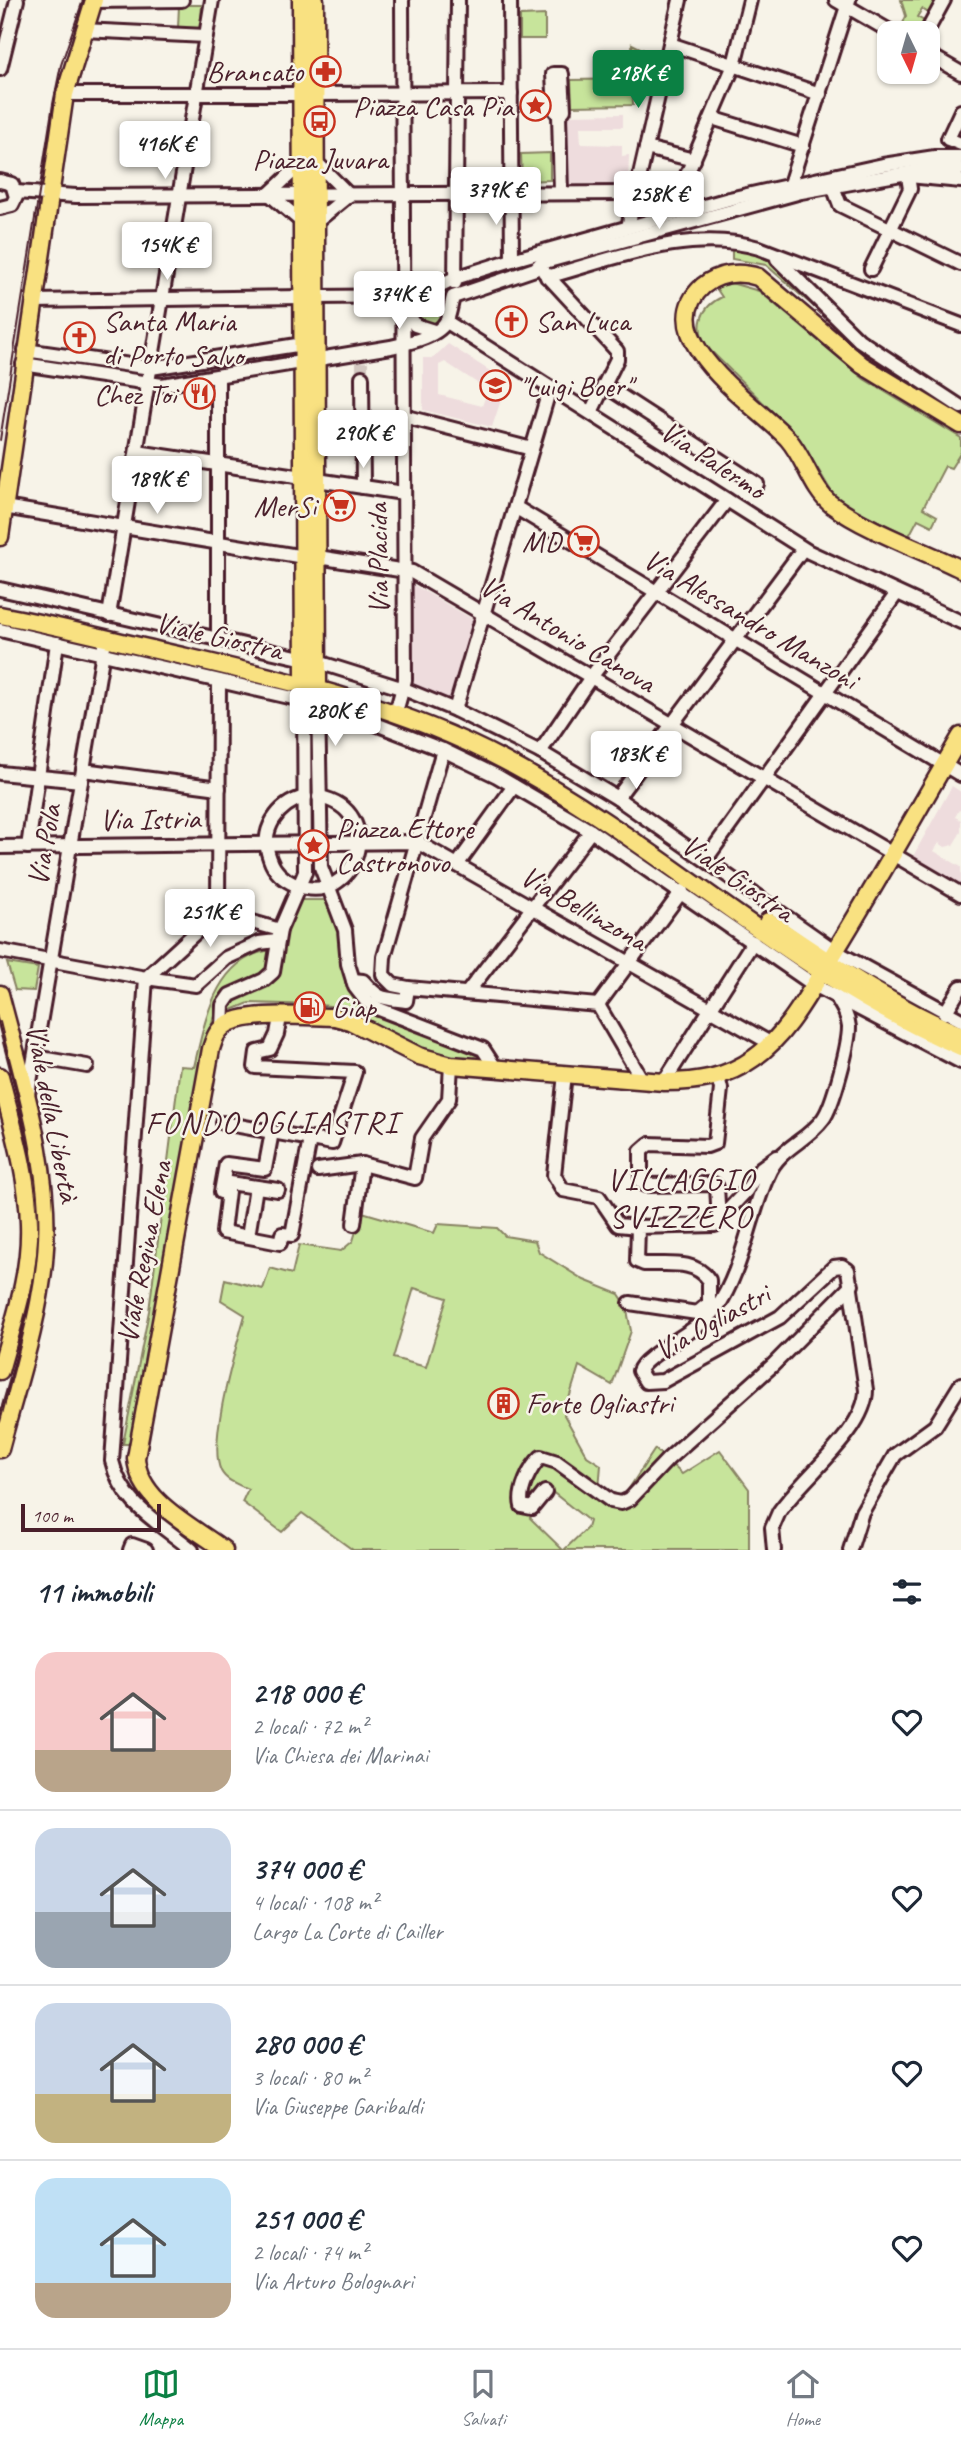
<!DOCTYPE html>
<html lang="it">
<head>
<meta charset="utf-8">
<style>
	:root { --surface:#fff; --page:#f6f6f7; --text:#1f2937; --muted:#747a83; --line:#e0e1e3; --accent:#0b8043 }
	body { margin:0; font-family:Caveat,sans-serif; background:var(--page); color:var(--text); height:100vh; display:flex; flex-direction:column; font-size:26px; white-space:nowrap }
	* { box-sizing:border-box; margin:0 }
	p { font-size:23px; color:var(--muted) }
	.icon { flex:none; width:38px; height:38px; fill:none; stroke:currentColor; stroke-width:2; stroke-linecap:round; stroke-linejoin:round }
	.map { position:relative; height:1550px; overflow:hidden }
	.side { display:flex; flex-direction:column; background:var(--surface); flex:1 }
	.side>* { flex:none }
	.needle { width:46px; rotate:175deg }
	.controls { position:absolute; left:877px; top:21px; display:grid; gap:14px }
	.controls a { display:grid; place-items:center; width:63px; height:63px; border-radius:14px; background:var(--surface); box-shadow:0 2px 5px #0004; font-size:35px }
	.scale { position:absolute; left:21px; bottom:18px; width:140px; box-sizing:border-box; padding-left:7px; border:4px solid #4a1f2b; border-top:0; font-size:19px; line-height:24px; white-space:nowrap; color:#4a1f2b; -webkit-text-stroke:5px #f7f3e8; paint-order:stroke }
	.price { position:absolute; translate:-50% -60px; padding:0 16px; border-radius:7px; background:#fff; color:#222; font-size:23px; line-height:46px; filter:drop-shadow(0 2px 4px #0008) }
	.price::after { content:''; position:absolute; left:50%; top:42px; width:21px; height:16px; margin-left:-10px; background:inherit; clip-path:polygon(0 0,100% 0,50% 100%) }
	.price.selected { background:var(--accent); color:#fff }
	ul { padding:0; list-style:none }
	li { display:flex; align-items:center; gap:21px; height:175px; padding:0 35px }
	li+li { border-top:2px solid var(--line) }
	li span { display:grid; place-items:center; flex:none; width:196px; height:140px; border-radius:21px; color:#555 }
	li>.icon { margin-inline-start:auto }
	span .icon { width:84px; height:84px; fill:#fffc; stroke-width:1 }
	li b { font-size:30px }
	h2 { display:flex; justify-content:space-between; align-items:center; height:84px; padding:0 35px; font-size:30px }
	.tab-bar { display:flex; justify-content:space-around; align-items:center; height:98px; border-top:2px solid var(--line); background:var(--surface); font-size:19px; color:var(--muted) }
	.tab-bar a { display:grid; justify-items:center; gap:4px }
	.tab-bar .selected { color:var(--accent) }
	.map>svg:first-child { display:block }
	.built { fill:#eedcdd; fill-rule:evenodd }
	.green { fill:#c7e49b; stroke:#888263; stroke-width:2; fill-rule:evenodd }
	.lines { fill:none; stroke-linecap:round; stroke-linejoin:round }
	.minor-tunnel { stroke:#d4c9c2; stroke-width:12; stroke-dasharray:12 6; stroke-linecap:butt }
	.minor-casing { stroke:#4a1f2b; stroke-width:18 }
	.major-casing { stroke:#4a1f2b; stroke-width:21 }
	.minor { stroke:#f7f3e8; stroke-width:12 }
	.major { stroke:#f9e181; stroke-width:16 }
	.tram { stroke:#4a1f2b; stroke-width:2 }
	.labels { text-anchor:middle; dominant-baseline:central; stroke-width:5; stroke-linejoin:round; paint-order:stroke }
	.poi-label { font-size:30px; fill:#4a1f2b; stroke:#f7f3e8; text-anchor:start }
	.street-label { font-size:30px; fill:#4a1f2b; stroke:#f7f3e8 }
	.neighbourhood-label { font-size:32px; letter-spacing:2px; fill:#4a1f2b; stroke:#f7f3e8 }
</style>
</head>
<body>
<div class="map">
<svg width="961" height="1550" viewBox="0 0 961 1550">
	<rect width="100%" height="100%" fill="#f7f3e8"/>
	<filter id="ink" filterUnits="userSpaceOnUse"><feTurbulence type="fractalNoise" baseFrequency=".0143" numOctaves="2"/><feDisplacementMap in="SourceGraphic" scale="14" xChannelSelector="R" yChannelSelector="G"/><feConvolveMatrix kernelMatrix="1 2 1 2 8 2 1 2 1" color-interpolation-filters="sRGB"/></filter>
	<g filter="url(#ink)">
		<g class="built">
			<polygon points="623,114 623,127 580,127 581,144 622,145 622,156 629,155 628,184 567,184 566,115"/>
			<path d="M448,344L510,384L502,397L492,427L423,410V358H433ZM445,362L488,390L482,406L439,395V365Z"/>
			<polygon points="412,584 474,620 451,700 412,684"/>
			<polygon points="952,786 961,792 961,811 959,810 955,817 961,820 961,832 953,845 945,847 939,843 934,851 961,867 961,886 912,858"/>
		</g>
		<g class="green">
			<polygon points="901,0 937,0 930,14 922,9 917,17 926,22 921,33 902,26 906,16"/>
			<polygon points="179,5 202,5 200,30 178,28"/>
			<polygon points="545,15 545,39 520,39 520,16"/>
			<polygon points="632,44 654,55 652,69 634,68"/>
			<polygon points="632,79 633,105 572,106 571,80"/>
			<polygon points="550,153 550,180 522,181 521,154"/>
			<path d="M732,247C782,255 811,298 844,333L766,265L732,259Z"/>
			<path d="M731,283L759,291L864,379L961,438V452L951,468L945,466L923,508L937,516L932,526L918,519L909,536L846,505L834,496L800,439L708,348C694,328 700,307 722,297L716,288Z"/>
			<polygon points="425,299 438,301 443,308 444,316 436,326 417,320 416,307"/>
			<polygon points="299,900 328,900 341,936 349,987 368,1009 363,1015 341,1007 319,1005 249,1003 227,1012 233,1000 267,985 278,975 283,961 284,940"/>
			<path d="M272,950L265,973C244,985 223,983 215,1009L131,1444H123L149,1311L180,1066L194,1067C205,1021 215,957 272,950Z"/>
			<polygon points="7,963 38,968 34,991 15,990"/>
			<polygon points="370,1010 482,1053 484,1060 434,1054 364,1020"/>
			<path d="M362,1212L434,1233L438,1224L497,1228L505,1236L535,1241L539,1252L584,1280L619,1294L626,1305L631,1331L612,1385L579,1366L564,1415L587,1456L601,1465L599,1489L624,1496L655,1449L682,1474L720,1450L749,1489V1550H564L587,1528L589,1521L551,1491L530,1518L563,1550H353L302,1513L282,1532L242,1502L248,1489C239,1485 226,1481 221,1471C207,1442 236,1348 245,1315L221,1300L225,1279L263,1289L270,1268L292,1274L299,1245L341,1251L353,1241ZM414,1288L447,1298L426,1367L393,1358Z"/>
		</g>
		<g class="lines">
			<polyline class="minor-tunnel" points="362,362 362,377"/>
			<defs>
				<g id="minor">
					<polyline points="510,0 512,260"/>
					<polyline points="836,0 893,33"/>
					<polyline points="93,1 182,0"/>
					<polyline points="83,30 206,36"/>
					<polyline points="926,33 944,0"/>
					<polyline points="670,44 820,94"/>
					<polyline points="928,54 961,73"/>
					<polyline points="0,69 17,0"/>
					<polyline points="65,94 302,94"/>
					<polyline points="315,94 511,93"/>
					<polyline points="961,111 948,139 961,144"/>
					<polyline points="559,115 564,110 562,74 553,74 555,110 559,115 561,193"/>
					<polyline points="712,118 803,146"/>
					<polyline points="646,148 694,160"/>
					<polyline points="317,163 349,195"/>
					<polyline points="909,176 961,181"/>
					<polyline points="0,181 12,184 16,197 12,205 0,208"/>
					<polyline points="790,184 849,0"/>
					<polyline points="834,189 840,205 961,264"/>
					<polyline points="16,192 76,196 626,193"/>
					<polyline points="269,194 302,163"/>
					<polyline points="269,194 302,222"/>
					<polyline points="670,214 734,65 750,0"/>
					<polyline points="316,222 349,195"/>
					<polyline points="628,227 680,0"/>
					<polyline points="777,259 859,340 961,407"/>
					<polyline points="871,269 910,189 908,176"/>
					<polyline points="544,272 617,351 617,359 591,412"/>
					<path d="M547,277C613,259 691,227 759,248L961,325"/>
					<polyline points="455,283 458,0"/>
					<polyline points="316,297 418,296 455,278 512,260 729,199 883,165 935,157 961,157"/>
					<polyline points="33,301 302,297"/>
					<polyline points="411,306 410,316 415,325 434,331"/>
					<polyline points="447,322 809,552 961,622"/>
					<polyline points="25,350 151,368 303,344"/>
					<path d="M23,364L162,385L391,347C408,343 439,337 447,320C450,313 451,304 453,297L535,269L541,263L801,192L930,169H961"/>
					<polyline points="218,377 218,640"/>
					<polyline points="362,377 363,487"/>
					<polyline points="604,385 757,484"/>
					<polyline points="403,416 532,449"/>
					<polyline points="137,452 303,477"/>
					<polyline points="317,480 403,493"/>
					<polyline points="4,507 304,557"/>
					<polyline points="515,507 961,775"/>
					<polyline points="318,557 412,572 961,894"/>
					<polyline points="0,589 318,662 404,689 455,710 540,752 617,798 835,951 961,1020"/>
					<polyline points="109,615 212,0"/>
					<polyline points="0,630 293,698 355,716 443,750 497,776 591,831 814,985 961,1062"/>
					<polyline points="318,700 321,867 345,930 348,964 355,987 366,1001 379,1009 483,1049 496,1069"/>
					<polyline points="398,705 405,680 402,0"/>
					<polyline points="455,710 550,388"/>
					<polyline points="443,750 384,957 383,975 393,985 408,988 598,1005 642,1080"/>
					<polyline points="540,752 591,677 727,500"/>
					<polyline points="83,770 219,788"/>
					<polyline points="0,773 81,781"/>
					<path d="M305,797C277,804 259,831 270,859C274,871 284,880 296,885C357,909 388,810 319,797"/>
					<polyline points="617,798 803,549"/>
					<polyline points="0,847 417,842 770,1043"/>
					<polyline points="28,847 57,643"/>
					<polyline points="706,859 897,593"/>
					<polyline points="457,865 514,786"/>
					<polyline points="218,912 219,681"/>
					<polyline points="218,912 280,930"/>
					<polyline points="0,951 146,978 218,912"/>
					<path d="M353,980L363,981C380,1000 381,998 406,1001L408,988"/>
					<polyline points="467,993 591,831"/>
					<polyline points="598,1005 682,891"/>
					<polyline points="945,1013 961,987"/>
					<polyline points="222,1027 223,1005 230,995 264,980 273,972 280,930 305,872 304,695"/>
					<polyline points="35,1057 87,1066"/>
					<polyline points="565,1074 554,1175 563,1190 599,1197 618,1225 638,1227"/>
					<polyline points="664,1082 753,942"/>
					<polyline points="28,1094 104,646"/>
					<polyline points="223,1123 332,1143 355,1072 255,1067 257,1052 270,1049 277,1034 280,1017"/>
					<polyline points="318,1170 362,1164 415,1178 422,1138 449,1099 451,1065"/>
					<polyline points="278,1190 229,1183 223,1232 280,1243 282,1234 292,1235 310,1139"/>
					<polyline points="221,1192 226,1164 265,1169 272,1132"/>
					<polyline points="719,1220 746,1191 761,1168 776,1157"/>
					<polyline points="354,1224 362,1164"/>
					<polyline points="248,1236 256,1187"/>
					<path d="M630,1303L697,1313L709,1303V1280C695,1259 667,1265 644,1264L637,1261L638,1227L715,1225L719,1220L717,1187L714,1184L645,1185L641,1182V1151L649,1144L707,1146L715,1143L721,1089L718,1077"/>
					<path d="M545,1492L532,1508L522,1506C518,1492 530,1467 541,1457L557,1462L611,1501L621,1503L630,1499L668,1459L773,1365L852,1285"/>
					<polyline points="130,1550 132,1545 146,1550"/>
					<path d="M192,1550C160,1523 122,1505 112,1461L146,978L196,985L226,958L259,943L277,941"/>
					<path d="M774,1550L772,1528L779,1512C802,1478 866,1430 866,1390L848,1270L842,1266L834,1267L780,1317L663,1381L646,1382L639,1371C644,1354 700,1331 716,1309C743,1270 749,1217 768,1175C779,1148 806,1142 823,1119C833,1106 849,1045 849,1027C848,1016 843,1008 837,998"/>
					<polyline points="850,1550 862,1512 895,1455 935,1426 961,1384"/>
				</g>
				<g id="major">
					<polyline points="301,0 304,685"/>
					<polyline points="315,0 318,688"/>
					<path d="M961,425L862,365L758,277C739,271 719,273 703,286C647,337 758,406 788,439C805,458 812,490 832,505C866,530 922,550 961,569"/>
					<polyline points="0,537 65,94 94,0"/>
					<path d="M0,615C60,626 119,642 178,655C290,681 401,706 503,760C663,844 794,977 961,1047"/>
					<path d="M768,921C829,962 893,1007 961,1035"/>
					<path d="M0,994C22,1080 53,1172 44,1262C38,1324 16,1388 0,1449"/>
					<path d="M0,1076C12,1124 28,1174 29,1224C31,1274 13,1323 0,1371"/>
					<path d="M224,1550C193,1526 139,1502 136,1458L211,1049C214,1040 216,1032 224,1026C246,1010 308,1017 335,1017L350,1021L419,1056L451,1065L664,1082C698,1082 726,1078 754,1058C787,1035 808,994 829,961C875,887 917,811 961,736"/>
				</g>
			</defs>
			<use href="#minor" class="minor-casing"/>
			<use href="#major" class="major-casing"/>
			<use href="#minor" class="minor"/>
			<use href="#major" class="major"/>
			<g class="tram">
				<polyline points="0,440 53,104 61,65 83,0"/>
				<path d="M0,1022C15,1084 35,1148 38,1211C42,1279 17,1356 0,1422"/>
			</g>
		</g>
	</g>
	<defs>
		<symbol id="pharmacy-ring" viewBox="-11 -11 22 22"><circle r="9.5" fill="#f7f3e8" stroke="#c8321e" stroke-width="1.5"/><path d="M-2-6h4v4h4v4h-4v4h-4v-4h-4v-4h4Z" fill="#c8321e"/></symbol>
		<symbol id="sight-ring" viewBox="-11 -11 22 22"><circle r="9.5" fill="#f7f3e8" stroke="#c8321e" stroke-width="1.5"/><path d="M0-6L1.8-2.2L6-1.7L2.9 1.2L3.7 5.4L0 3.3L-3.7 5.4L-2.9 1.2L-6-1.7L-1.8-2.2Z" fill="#c8321e"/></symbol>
		<symbol id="bus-ring" viewBox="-11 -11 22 22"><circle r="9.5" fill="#f7f3e8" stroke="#c8321e" stroke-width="1.5"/><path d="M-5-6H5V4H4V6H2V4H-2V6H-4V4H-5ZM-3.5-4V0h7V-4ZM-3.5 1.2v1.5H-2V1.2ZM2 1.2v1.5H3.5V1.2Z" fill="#c8321e"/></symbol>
		<symbol id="church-ring" viewBox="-11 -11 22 22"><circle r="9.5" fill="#f7f3e8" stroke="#c8321e" stroke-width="1.5"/><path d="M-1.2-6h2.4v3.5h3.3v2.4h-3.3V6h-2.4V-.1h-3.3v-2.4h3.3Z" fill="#c8321e"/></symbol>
		<symbol id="school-ring" viewBox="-11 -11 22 22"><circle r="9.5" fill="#f7f3e8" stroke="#c8321e" stroke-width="1.5"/><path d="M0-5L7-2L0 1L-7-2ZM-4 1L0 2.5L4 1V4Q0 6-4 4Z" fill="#c8321e"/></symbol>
		<symbol id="restaurant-ring" viewBox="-11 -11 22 22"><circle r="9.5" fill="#f7f3e8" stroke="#c8321e" stroke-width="1.5"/><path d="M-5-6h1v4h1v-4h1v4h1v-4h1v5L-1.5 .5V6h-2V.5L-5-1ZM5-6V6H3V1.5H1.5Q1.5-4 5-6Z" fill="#c8321e"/></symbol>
		<symbol id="supermarket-ring" viewBox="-11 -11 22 22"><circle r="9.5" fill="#f7f3e8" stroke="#c8321e" stroke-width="1.5"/><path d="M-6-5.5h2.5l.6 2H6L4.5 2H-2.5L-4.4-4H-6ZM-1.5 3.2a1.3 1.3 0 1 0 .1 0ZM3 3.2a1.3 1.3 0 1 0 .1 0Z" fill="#c8321e"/></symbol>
		<symbol id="fuel-ring" viewBox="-11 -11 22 22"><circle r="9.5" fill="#f7f3e8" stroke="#c8321e" stroke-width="1.5"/><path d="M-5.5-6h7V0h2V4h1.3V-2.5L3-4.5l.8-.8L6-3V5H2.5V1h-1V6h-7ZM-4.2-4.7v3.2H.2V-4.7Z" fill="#c8321e"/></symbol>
		<symbol id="building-ring" viewBox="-11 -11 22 22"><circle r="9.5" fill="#f7f3e8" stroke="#c8321e" stroke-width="1.5"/><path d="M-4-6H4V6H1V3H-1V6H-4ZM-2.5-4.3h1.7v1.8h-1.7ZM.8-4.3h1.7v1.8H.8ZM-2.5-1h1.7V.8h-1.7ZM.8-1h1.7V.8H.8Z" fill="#c8321e"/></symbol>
	</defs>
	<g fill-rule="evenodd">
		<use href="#pharmacy-ring" x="308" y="54" width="35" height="35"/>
		<use href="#sight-ring" x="518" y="88" width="35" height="35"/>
		<use href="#bus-ring" x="302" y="104" width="35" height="35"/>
		<use href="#church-ring" x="494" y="304" width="35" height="35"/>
		<use href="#church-ring" x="62" y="320" width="35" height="35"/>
		<use href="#school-ring" x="478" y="368" width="35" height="35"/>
		<use href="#restaurant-ring" x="182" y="376" width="35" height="35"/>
		<use href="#supermarket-ring" x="322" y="488" width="35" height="35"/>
		<use href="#supermarket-ring" x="566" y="524" width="35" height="35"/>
		<use href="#sight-ring" x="296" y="828" width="35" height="35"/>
		<use href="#fuel-ring" x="292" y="990" width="35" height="35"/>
		<use href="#building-ring" x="486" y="1386" width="35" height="35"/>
	</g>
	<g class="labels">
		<g class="poi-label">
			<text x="303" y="71" text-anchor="end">Brancato</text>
			<text x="513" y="106" text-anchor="end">Piazza Casa Pia</text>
			<text x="320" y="159" text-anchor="middle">Piazza Juvara</text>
			<text x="103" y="321">Santa Maria<tspan x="103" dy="34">di Porto Salvo</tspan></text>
			<text x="535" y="321">San Luca</text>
			<text x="519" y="386">"Luigi Boer"</text>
			<text x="176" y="394" text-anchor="end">Chez Toi</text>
			<text x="316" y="506" text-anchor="end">MerSi</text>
			<text x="561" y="541" text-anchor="end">MD</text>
			<text x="336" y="828">Piazza Ettore<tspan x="336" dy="34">Castronovo</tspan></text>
			<text x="332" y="1007">Giap</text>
			<text x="526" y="1403">Forte Ogliastri</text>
		</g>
		<g class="street-label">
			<text transform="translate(713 460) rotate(33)">Via Palermo</text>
			<text transform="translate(378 559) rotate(-91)">Via Placida</text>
			<text transform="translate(751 619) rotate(31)">Via Alessandro Manzoni</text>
			<text transform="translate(568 634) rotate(31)">Via Antonio Canova</text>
			<text transform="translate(219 636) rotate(13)">Viale Giostra</text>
			<text transform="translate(150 819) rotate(-1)">Via Istria</text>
			<text transform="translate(44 845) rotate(-80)">Via Pola</text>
			<text transform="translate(738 878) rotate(35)">Viale Giostra</text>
			<text transform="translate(584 908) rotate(30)">Via Bellinzona</text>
			<text transform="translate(53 1113) rotate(79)">Viale della Libertà</text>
			<text transform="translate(144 1252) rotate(-79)">Viale Regina Elena</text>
			<text transform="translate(712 1322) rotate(-29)">Via Ogliastri</text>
		</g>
		<g class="neighbourhood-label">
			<text x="272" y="1122">FONDO OGLIASTRI</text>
			<text x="681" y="1179">VILLAGGIO<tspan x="681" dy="37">SVIZZERO</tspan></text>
		</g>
	</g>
</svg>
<div class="controls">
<a><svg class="needle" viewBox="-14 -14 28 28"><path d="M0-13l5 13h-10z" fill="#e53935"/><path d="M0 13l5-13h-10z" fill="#747a83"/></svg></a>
</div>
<div class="scale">100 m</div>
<b class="price selected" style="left:638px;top:110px">218K €</b>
<b class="price" style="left:165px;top:181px">416K €</b>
<b class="price" style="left:496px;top:227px">379K €</b>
<b class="price" style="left:659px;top:231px">258K €</b>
<b class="price" style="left:167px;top:282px">154K €</b>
<b class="price" style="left:399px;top:331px">374K €</b>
<b class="price" style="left:363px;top:470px">290K €</b>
<b class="price" style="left:157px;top:516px">189K €</b>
<b class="price" style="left:335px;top:748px">280K €</b>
<b class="price" style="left:636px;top:791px">183K €</b>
<b class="price" style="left:210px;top:949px">251K €</b>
</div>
<section class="side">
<h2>11 immobili<svg class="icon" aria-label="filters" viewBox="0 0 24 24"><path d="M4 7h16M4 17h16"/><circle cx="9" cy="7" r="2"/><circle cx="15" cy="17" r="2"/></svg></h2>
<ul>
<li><span style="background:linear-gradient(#f6c9c9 70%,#b9a48a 0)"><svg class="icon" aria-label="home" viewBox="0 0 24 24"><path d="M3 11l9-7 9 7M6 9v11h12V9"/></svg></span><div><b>218 000 €</b><p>2 locali · 72 m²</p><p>Via Chiesa dei Marinai</p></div><svg class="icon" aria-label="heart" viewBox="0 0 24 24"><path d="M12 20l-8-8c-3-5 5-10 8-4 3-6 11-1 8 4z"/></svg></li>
<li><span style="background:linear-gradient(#c9d6e8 60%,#9aa5b1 0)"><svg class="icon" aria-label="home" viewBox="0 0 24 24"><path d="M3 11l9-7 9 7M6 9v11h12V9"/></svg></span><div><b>374 000 €</b><p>4 locali · 108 m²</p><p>Largo La Corte di Cailler</p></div><svg class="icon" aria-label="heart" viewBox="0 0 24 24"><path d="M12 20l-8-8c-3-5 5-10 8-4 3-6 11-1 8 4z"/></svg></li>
<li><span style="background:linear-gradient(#c9d6e8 65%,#c2b280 0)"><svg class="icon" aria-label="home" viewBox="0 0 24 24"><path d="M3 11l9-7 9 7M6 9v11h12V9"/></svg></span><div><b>280 000 €</b><p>3 locali · 80 m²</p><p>Via Giuseppe Garibaldi</p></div><svg class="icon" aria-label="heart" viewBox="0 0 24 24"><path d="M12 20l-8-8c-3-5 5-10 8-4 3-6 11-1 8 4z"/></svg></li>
<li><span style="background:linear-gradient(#bfe0f5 75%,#b9a48a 0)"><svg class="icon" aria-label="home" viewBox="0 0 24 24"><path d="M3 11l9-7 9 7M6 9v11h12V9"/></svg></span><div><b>251 000 €</b><p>2 locali · 74 m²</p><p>Via Arturo Bolognari</p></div><svg class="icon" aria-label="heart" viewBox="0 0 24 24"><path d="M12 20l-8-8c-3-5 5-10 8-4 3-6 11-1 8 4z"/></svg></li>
</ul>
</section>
<nav class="tab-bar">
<a class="selected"><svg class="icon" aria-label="map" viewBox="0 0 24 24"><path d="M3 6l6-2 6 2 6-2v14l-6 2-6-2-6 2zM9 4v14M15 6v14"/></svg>Mappa</a>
<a><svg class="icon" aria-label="saved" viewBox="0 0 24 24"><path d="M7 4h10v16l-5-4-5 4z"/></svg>Salvati</a>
<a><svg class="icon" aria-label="home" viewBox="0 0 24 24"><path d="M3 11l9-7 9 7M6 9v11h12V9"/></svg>Home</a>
</nav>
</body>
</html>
